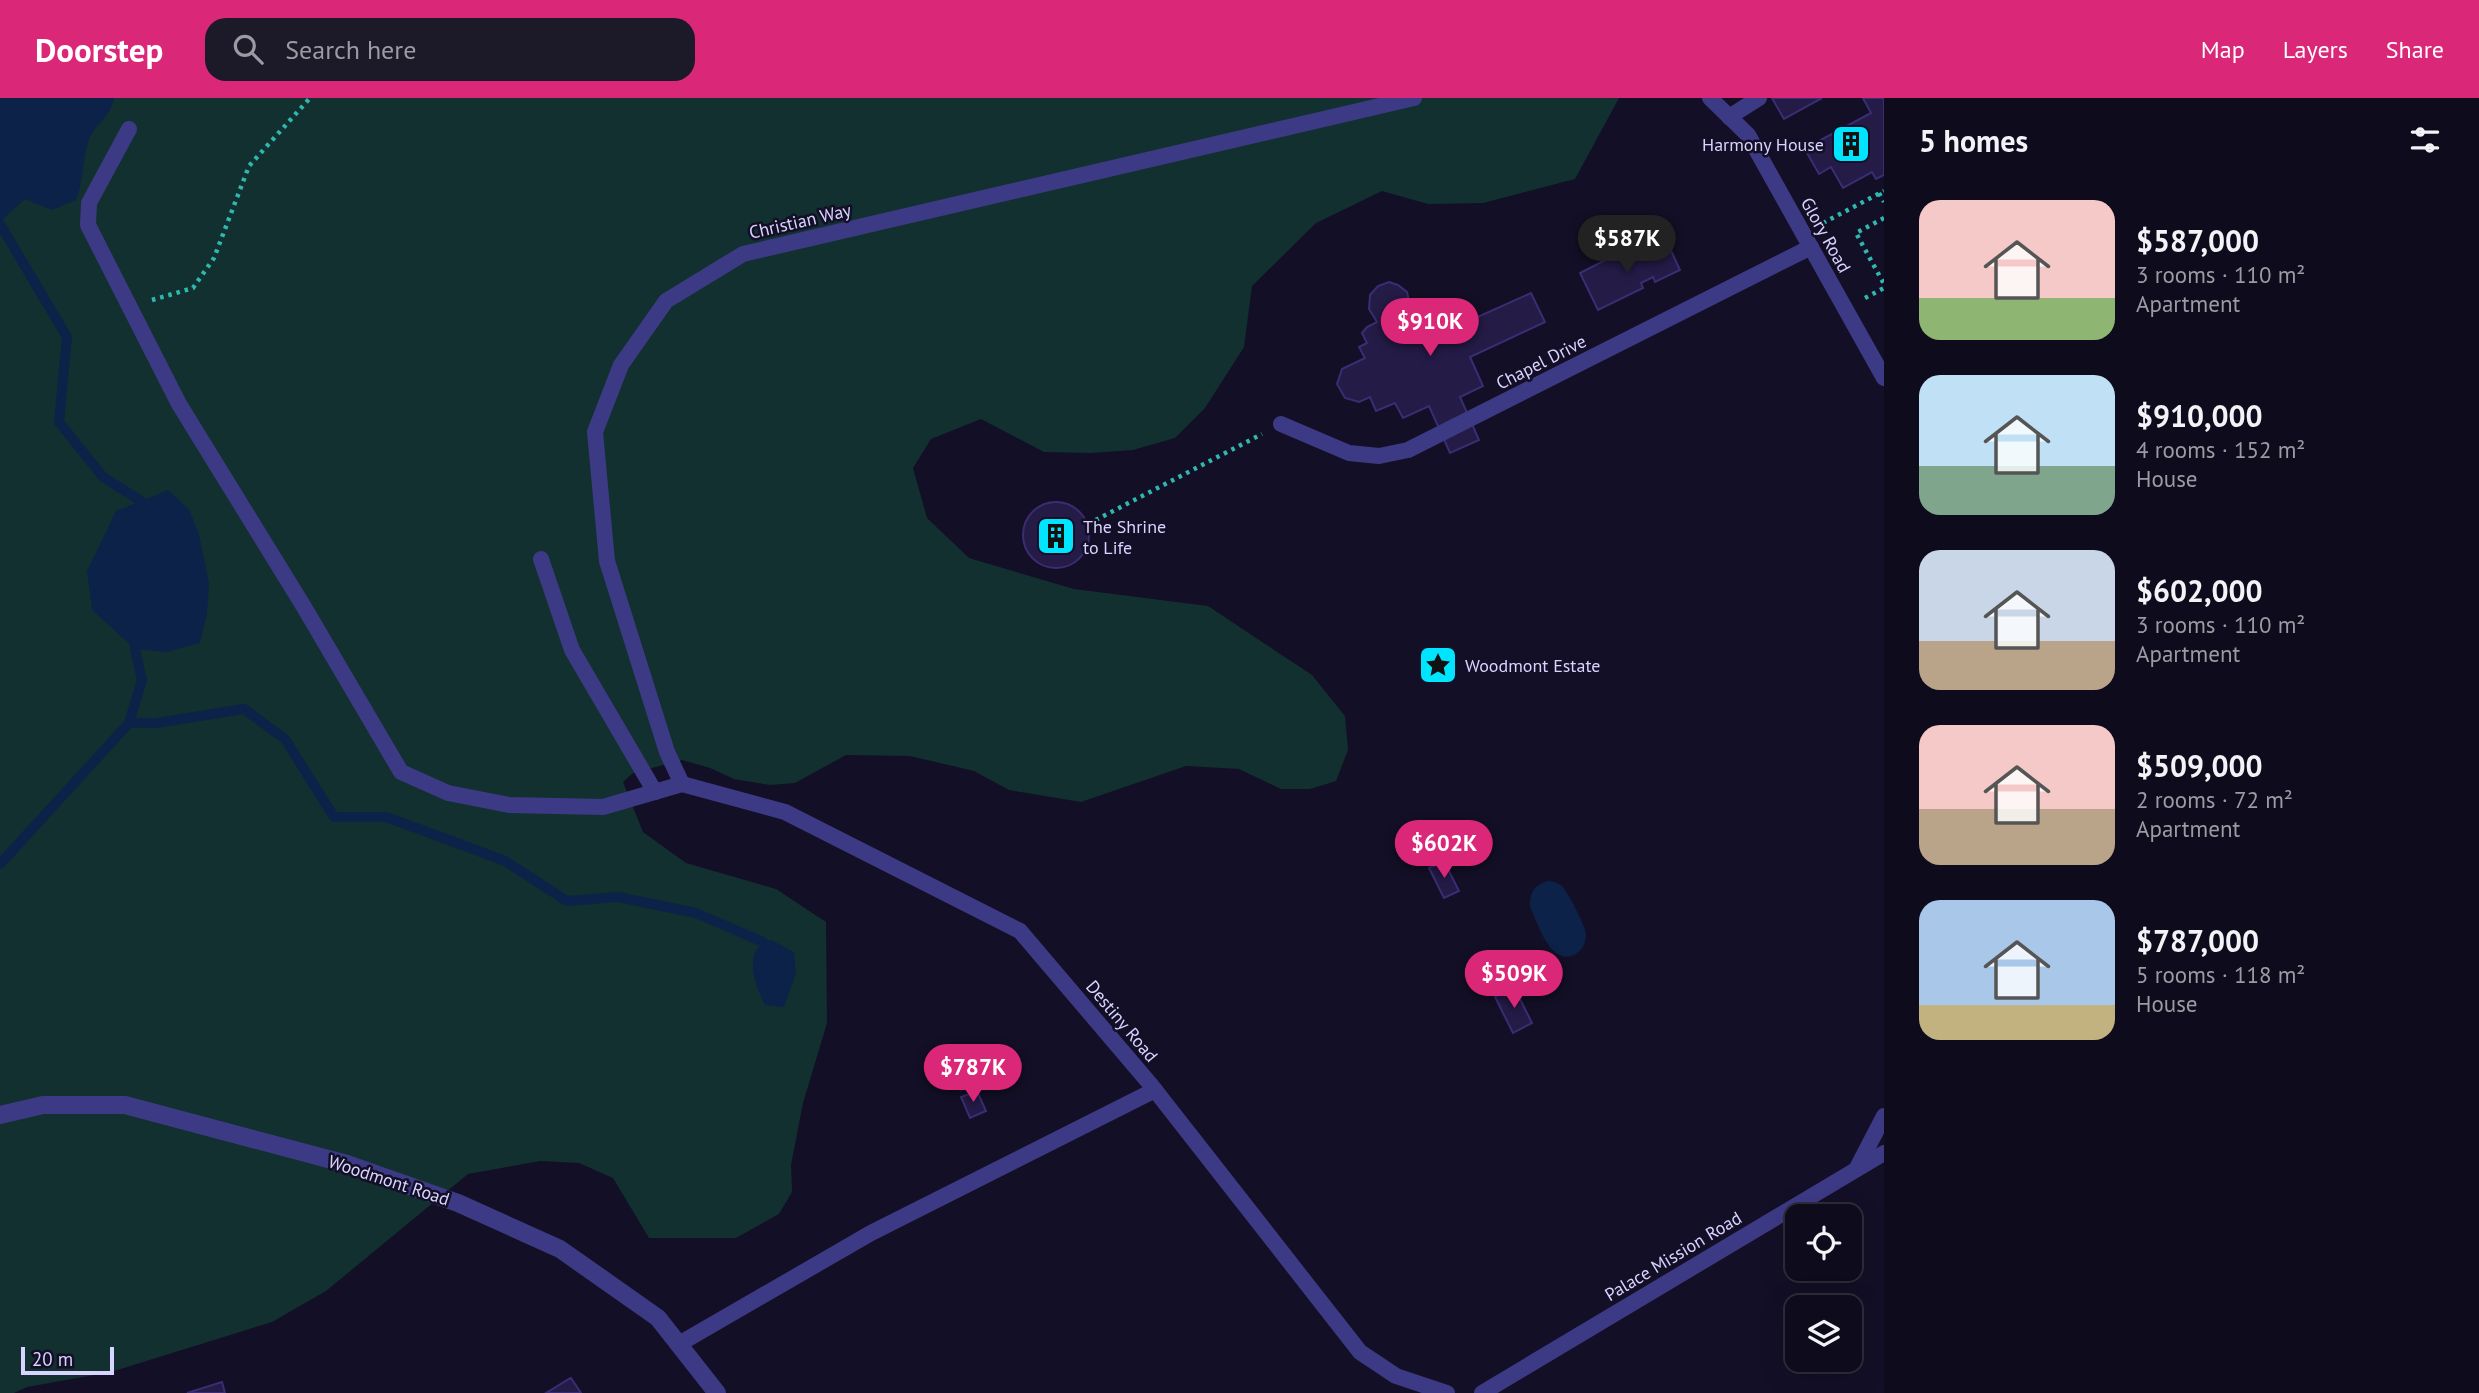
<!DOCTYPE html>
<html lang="en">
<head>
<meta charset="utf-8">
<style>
	:root { --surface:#0e0b1c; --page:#1c1929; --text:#f1f3f6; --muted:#9b9ba3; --line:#2e2b3b; --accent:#db2777 }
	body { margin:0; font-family:"PT Sans",sans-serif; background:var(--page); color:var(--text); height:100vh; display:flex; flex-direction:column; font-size:26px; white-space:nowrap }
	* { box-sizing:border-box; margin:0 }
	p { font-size:23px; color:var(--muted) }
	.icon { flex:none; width:38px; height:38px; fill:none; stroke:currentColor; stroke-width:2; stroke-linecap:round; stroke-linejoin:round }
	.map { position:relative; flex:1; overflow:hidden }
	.details { display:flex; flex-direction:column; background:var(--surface); width:595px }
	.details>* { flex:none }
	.tools { position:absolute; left:1785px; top:1106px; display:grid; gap:14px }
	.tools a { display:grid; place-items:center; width:77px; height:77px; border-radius:14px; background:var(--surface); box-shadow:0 7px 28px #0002,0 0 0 2px var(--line); font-size:35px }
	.scale { position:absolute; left:21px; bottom:18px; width:93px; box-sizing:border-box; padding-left:7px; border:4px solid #d9d4ff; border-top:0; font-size:19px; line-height:24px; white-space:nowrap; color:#d9d4ff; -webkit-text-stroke:5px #130f26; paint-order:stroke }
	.price { position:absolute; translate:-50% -60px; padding:0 16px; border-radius:24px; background:var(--accent); color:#fff; font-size:23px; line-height:46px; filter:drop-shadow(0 2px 4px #0008) }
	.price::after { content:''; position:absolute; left:50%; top:42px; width:21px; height:16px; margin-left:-10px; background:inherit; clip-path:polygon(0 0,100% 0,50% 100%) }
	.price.current { background:#222; color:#fff }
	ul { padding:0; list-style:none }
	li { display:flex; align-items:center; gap:21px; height:175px; padding:0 35px }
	li span { display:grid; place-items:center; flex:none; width:196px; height:140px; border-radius:21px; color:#555 }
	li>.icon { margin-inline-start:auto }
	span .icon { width:84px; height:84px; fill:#fffc; stroke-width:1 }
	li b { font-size:30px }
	h2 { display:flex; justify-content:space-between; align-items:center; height:84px; padding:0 35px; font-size:30px }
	header { display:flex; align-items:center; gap:42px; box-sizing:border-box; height:98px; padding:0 35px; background:var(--accent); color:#fff }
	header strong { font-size:33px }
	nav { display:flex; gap:38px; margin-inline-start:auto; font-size:24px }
	.search { width:490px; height:63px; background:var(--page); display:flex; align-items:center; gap:18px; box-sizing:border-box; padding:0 24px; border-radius:21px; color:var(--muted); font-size:26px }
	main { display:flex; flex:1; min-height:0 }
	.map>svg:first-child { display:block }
	.green { fill:#12302f }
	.water { fill:#0c2248 }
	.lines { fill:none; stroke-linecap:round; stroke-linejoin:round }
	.stream { stroke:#0c2248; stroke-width:10 }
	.building { fill:#241b47; stroke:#3b2d73; stroke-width:2 }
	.path { stroke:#2fb8b0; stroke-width:4.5; stroke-dasharray:3.5 5; stroke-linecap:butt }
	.lane { stroke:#3d3a85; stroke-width:16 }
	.street { stroke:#3d3a85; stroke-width:18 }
	.labels { text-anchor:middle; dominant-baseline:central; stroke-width:5; stroke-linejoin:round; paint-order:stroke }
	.poi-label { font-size:18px; fill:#d9d4ff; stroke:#130f26; text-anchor:start }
	.street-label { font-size:18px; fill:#d9d4ff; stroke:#130f26 }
</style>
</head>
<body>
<header>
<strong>Doorstep</strong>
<div class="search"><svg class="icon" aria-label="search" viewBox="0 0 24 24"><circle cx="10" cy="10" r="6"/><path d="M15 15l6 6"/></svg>Search here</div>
<nav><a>Map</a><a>Layers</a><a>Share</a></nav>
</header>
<main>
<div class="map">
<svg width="1884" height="1295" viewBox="0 0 1884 1295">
	<rect width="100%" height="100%" fill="#130f26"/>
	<polygon class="green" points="0,0 1619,0 1575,81 1483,105 1428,106 1382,93 1316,125 1252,188 1244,249 1205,310 1175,340 1133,352 1091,355 1044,354 981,321 931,341 913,370 927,420 969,460 1074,491 1208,508 1312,577 1345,618 1348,652 1336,683 1310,691 1281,691 1239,671 1186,668 1081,704 1009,692 974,673 910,658 846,657 795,685 770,687 734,681 710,670 682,662 633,675 623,684 643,734 686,765 776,791 826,824 827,925 803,1005 791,1067 792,1094 779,1116 736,1140 649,1140 613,1080 579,1065 540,1063 468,1076 326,1193 272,1224 111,1274 27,1289 14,1295 0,1295"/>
	<g class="water">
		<path d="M0,0H114C111,17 100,23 91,37C83,52 84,84 76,102L52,112L25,101L0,124Z"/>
		<polygon points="168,392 189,411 199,437 209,485 207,515 200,545 167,554 135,551 92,512 87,473 116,413"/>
		<path d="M1547,783C1553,783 1557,784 1562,788C1568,794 1585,827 1586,836C1586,844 1583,851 1577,855C1551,872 1538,825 1530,809C1529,796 1534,787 1547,783Z"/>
		<path d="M771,842L794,854L796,875L784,909L765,907C755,888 741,850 771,842Z"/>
	</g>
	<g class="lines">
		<g class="stream">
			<polyline points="0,126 67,239 59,324 103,379 141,403 140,416"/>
			<polyline points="136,539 135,551 142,582 129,625 156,625 244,611 285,641 334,719 386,719 449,742 505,763 567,803 618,799 696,815 763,844"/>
			<polyline points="0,766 129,625"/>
		</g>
	</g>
	<g class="building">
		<polygon points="1772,0 1822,0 1784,21"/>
		<polygon points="1863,0 1884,0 1884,77 1876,81 1872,74 1843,90 1831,69 1819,76 1807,55 1820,49 1817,44 1871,15"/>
		<polygon points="1668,146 1680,172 1655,184 1653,179 1641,185 1643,190 1598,212 1580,175 1623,153 1625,153 1631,164"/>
		<polygon points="1389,184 1398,187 1407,194 1414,225 1462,203 1471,222 1531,195 1545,224 1470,259 1483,288 1460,299 1479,342 1450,355 1429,308 1403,320 1395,305 1376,313 1370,299 1359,304 1345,300 1337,286 1342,271 1365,260 1359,249 1367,245 1362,235 1367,229 1377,224 1369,211 1370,197 1378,188"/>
		<circle cx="1056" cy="437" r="33"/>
		<polygon points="1444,763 1459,793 1444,800 1429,770"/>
		<polygon points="1514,889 1532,925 1513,935 1495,899"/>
		<polygon points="977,993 986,1013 970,1020 961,999"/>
		<polygon points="571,1280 581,1295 546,1295 569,1281"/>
		<polygon points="222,1284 225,1295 187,1295"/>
	</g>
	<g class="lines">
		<g class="path">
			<polyline points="1879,95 1884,104"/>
			<polyline points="1884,120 1856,135 1884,186"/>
			<polyline points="1823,125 1884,93"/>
			<polyline points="1865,200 1884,190"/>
			<polyline points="152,202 193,190 214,160 249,68 310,0"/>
			<polyline points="1088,426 1262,336"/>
		</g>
		<g class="lane">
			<polyline points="1710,0 1748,37 1884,280"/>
			<polyline points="1729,19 1759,0"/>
			<polyline points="129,31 89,105 88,127 179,306 304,509 401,674 448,695 509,707 603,709 682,686"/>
			<polyline points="1281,326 1349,355 1379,358 1408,352 1811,149"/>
			<polyline points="541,461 572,552 655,694"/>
			<polyline points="682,686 667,654 607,463 595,334 621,267 666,203 743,156 1414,0"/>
			<polyline points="682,686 785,714 1020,833 1151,987 1360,1254 1396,1278 1447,1295"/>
			<polyline points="1857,1070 1884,1018"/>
			<polyline points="679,1246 871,1135 1155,992"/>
			<polyline points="1482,1295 1884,1055"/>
		</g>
		<polyline class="street" points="0,1017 43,1007 125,1007 347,1066 458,1105 560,1151 658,1220 717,1295"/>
	</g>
	<defs>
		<symbol id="building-square" viewBox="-11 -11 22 22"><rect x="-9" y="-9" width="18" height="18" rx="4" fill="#00e5ff" stroke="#130f26"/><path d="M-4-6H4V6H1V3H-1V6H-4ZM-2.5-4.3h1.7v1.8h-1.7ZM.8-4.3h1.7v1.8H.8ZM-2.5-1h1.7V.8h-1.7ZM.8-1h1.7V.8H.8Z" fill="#111"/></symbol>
		<symbol id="sight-square" viewBox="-11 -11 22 22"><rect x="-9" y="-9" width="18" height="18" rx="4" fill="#00e5ff" stroke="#130f26"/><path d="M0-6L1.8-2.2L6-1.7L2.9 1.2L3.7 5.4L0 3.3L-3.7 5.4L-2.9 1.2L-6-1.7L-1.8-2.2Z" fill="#111"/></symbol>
	</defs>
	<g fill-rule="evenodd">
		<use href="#building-square" x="1829" y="24" width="44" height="44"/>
		<use href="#building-square" x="1034" y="416" width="44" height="44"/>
		<use href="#sight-square" x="1416" y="545" width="44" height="44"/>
	</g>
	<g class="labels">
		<g class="poi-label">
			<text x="1824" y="46" text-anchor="end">Harmony House</text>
			<text x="1083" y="428">The Shrine<tspan x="1083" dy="21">to Life</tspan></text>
			<text x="1465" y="567">Woodmont Estate</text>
		</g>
		<g class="street-label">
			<text transform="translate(800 123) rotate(-13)">Christian Way</text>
			<text transform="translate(1826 137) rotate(61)">Glory Road</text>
			<text transform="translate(1541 264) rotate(-27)">Chapel Drive</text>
			<text transform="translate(1122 923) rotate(50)">Destiny Road</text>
			<text transform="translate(389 1082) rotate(18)">Woodmont Road</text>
			<text transform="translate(1673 1158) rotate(-31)">Palace Mission Road</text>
		</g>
	</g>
</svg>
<div class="tools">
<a><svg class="icon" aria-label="locate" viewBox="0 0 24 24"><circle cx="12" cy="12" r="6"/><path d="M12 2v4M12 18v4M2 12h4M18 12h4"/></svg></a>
<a><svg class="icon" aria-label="layers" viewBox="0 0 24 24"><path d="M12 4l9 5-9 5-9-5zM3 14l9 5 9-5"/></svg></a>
</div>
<div class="scale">20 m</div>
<b class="price current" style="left:1627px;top:177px">$587K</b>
<b class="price" style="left:1430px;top:260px">$910K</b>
<b class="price" style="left:1444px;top:782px">$602K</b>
<b class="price" style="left:1514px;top:912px">$509K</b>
<b class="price" style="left:973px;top:1006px">$787K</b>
</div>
<section class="details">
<h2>5 homes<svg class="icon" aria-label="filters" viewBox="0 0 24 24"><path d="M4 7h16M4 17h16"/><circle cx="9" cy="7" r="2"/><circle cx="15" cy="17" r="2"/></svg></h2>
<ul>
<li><span style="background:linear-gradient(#f6c9c9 70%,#8fb573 0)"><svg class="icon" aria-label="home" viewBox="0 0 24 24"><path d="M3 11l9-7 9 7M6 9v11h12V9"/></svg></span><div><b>$587,000</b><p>3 rooms · 110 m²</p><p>Apartment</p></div></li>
<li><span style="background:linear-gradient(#bfe0f5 65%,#7fa58c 0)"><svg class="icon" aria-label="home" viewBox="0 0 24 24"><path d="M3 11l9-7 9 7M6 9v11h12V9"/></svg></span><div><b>$910,000</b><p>4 rooms · 152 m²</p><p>House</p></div></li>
<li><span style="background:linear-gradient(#c9d6e8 65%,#b9a48a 0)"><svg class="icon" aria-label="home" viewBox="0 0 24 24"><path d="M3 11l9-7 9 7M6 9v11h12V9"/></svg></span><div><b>$602,000</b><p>3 rooms · 110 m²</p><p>Apartment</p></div></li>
<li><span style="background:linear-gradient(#f6c9c9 60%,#b9a48a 0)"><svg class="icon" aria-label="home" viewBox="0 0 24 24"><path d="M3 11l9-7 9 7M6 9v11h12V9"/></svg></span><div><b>$509,000</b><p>2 rooms · 72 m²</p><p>Apartment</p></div></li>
<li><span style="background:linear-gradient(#a9c7e8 75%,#c2b280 0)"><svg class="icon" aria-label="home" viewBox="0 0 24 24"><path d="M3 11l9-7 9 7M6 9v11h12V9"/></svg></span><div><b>$787,000</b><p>5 rooms · 118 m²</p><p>House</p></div></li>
</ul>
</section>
</main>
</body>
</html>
